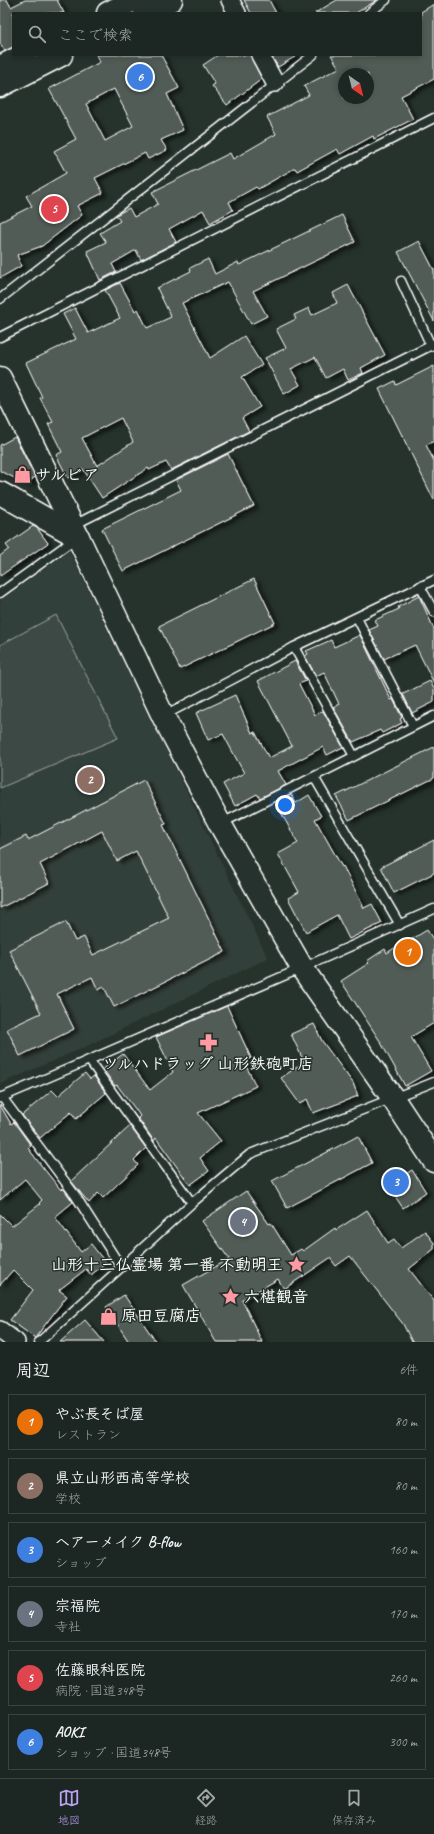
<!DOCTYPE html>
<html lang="ja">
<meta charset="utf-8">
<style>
body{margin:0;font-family:Caveat,"Klee One",sans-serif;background:#29322f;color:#f1f3f6}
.compass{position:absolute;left:338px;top:68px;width:36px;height:36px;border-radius:50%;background:#1c2622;box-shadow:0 2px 6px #0003;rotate:145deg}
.you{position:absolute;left:285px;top:805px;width:14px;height:14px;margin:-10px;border:3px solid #fff;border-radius:50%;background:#1a73e8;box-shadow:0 0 0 6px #1a73e833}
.badge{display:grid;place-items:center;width:26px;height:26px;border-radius:50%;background:#bca0f2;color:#fff;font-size:13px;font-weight:700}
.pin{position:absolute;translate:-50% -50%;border:2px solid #fff;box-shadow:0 1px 4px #0006}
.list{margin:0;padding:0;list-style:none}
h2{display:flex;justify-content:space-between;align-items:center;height:52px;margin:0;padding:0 16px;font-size:17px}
h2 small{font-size:13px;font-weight:400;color:#a0a5a5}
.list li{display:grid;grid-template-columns:26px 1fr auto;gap:12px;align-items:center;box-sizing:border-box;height:56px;margin:0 8px 8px;padding:0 8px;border:1px solid #3a4340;border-radius:0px}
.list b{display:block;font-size:15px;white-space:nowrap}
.list p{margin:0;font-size:13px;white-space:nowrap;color:#a0a5a5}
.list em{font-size:13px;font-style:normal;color:#a0a5a5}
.icon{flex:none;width:22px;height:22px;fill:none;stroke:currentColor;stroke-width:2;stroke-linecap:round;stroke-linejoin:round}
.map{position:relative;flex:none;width:434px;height:1342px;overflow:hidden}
.search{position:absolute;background:#1c2622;box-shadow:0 2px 6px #0003;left:12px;right:12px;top:12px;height:44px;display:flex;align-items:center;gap:10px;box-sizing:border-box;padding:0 14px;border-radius:0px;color:#a0a5a5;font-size:15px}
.sheet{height:436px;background:#1c2622}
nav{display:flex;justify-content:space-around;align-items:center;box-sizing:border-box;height:56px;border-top:1px solid #3a4340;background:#1c2622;font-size:11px;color:#a0a5a5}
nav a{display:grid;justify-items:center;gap:2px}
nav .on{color:#bca0f2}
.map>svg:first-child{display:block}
.built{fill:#333f3a}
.green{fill:#3e4944;stroke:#9ea4a2}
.building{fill:#515c57;stroke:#fff;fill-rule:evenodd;filter:url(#shadow)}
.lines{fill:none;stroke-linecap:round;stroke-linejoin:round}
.lane-casing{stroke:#fff;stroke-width:11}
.street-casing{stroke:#fff;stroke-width:20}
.secondary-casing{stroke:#fff;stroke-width:25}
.highway-casing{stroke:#fff;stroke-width:25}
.lane{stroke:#26332d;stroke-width:8}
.street{stroke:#26332d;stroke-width:17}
.secondary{stroke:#26332d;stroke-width:22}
.highway{stroke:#26332d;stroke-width:22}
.labels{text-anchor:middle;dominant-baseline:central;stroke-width:3;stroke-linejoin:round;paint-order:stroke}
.poi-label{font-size:16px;font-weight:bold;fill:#fff;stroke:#26332d;text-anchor:start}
</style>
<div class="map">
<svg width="434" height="1342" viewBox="0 0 434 1342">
<defs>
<filter id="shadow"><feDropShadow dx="4.5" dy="2.5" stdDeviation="2" flood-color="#0009"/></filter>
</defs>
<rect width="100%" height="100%" fill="#26332d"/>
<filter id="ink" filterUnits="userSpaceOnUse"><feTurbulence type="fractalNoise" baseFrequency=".025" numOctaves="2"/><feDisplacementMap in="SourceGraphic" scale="8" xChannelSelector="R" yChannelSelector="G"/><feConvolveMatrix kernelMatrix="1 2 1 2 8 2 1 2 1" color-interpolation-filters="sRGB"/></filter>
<g filter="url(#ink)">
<polygon class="built" points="69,551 268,958 85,1047 0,1084 0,601"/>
<polygon class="green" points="56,615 118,738 0,788 0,645"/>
<g class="building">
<polygon points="0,0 7,0 11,7 25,0 57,0 64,13 13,13 13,47 5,51 0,43"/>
<polygon points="244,0 269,0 276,13 251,13"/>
<polygon points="337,0 377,0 356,13 315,13"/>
<path d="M434,4V79L401,96L413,119L374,139L373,136L340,154L337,149L297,171L295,168L258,189L256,187L229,202L233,210L210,223L203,210L169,229L176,242L141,260L136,250L112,264L116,272L100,280L87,251L106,242L100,233L120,221L116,215L129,208L134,217L158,204L152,192L230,153L233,159L276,134L267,117L309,95L304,86L339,68L331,55H421V12ZM344,74H368V98H344Z"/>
<path d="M96,55H161L179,88L167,94L183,130L161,140L167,150L148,159L145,153L95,178L103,193L77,206L82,215L42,246L17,255L21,266L0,278V222L32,206L26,196L66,173L54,151L76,139L49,89L100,62ZM114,89L133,126L105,141L86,104Z"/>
<polygon points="218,55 250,55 262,79 227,105 212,86 215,84 203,65"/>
<polygon points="271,55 298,55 278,67"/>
<path d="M342,215L355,242L253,291L267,316L251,324L228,282L182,303L210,358L244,336L262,365L242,377L260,407L242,418L249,431L171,470L166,462L149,470L148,468L102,498L83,469L68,478L56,455L62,452L48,424L53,422L40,398L42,397L26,363L76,339L63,314L75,308L88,333L120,318L105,290L120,283L135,311L138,309L147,328L171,317L157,288L191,271L190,268L208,259L215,274L238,262L239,265ZM121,418L133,442L97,466L82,438Z"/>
<polygon points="419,241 434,270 434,321 398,252"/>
<polygon points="348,285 385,355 361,368 363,373 348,380 343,369 326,378 315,357 291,369 300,385 284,394 265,358 286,348 276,329 296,319 294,315 309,308 312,315 337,303 333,293"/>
<polygon points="434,366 434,441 426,445 434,461 434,500 379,389 395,381 396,385"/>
<polygon points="15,437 35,477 27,484 0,471 0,445"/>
<polygon points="228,454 254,506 123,571 102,529 181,490 176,480"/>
<polygon points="33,526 37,528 48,543 0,576 0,556 9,549 6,545"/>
<polygon points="254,579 275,623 180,669 159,626"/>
<polygon points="419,596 434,629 434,683 415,645 384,659 369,630 378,626 375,620 399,609 398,607"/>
<polygon points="360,635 391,700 393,699 402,718 400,719 402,723 382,733 380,730 353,742 333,707 339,704 324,672 316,676 305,656 308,654 306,651 331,640 334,647"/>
<polygon points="295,661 306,681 299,684 315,715 323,711 343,747 327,755 323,747 278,771 286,785 260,798 257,794 235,806 223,784 244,773 223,734 208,740 196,713 235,695 252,733 255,732 269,758 292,746 258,681"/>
<polygon points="430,681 434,689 434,702 412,713 403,694"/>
<polygon points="434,747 434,778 349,820 336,796"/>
<polygon points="144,780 166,824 163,825 225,952 114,1007 104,987 98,990 92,977 57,994 74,1029 20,1056 7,1029 41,1013 9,950 66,922 75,941 84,937 93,955 169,918 136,851 117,861 102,831 40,864 49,883 0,908 0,849 26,836 28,840"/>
<polygon points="291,794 296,803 309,795 321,816 315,819 342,867 343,866 364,908 372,904 382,923 349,939 337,915 306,932 288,898 299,892 278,854 298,843 275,802"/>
<polygon points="434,840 434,873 394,893 381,867"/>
<polygon points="427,930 434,941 434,1023 411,1037 431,1071 405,1086 380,1041 341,981 369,963 367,961 385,949 387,953 408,939 409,941"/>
<polygon points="227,1006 251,1058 244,1062 256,1086 198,1113 221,1141 200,1158 209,1171 190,1185 156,1138 154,1141 138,1118 140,1116 136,1110 117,1085 115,1086 103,1069 123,1054 150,1090 173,1072 156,1037"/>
<polygon points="314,1024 322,1041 353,1083 358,1096 313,1113 307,1099 300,1104 281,1078 304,1062 291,1034"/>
<polygon points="85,1073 90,1079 94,1076 106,1093 76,1119 71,1112 40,1138 22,1115 52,1090 58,1096"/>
<polygon points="0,1105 11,1124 14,1122 31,1146 28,1148 44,1169 61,1190 63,1188 73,1202 55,1217 81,1252 91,1244 106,1263 91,1275 86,1269 59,1290 67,1296 35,1338 10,1320 33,1290 13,1270 0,1285 0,1214 12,1226 40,1204 39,1203 42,1200 25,1179 0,1200"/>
<polygon points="130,1126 146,1148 134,1160 138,1165 103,1198 98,1193 89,1203 71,1181"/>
<polygon points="358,1136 372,1163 287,1208 272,1181"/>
<polygon points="412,1170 426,1192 403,1208 388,1186"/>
<polygon points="246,1191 269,1224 271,1223 291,1255 301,1249 303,1251 335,1228 336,1230 367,1210 388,1243 394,1239 401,1248 425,1231 434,1243 434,1249 409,1269 434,1301 434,1342 412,1342 403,1324 350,1256 336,1266 330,1258 284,1289 278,1279 242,1300 262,1342 216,1342 183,1285 229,1259 202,1221"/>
<polygon points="124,1295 156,1342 129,1342 106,1307"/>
<polygon points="85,1320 104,1342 60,1342"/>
</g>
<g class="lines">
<defs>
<g id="lane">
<polyline points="369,13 386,0"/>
<polyline points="401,281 431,346"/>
<polyline points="0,299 313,55"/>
<polyline points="0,337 434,118"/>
<polyline points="74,525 434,344"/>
<polyline points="420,586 434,612"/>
<polyline points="0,593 76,538"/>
<polyline points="357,618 413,726"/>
<polyline points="294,647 354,756"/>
<polyline points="163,716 294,647 434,580"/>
<polyline points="314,777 400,925"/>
<polyline points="220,824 434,716"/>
<polyline points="89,1060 302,968 434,909"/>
<polyline points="2,1097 75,1195 121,1267"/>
<polyline points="0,1098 89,1060 192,1203"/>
<polyline points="39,1342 192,1203 250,1154 434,1082"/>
</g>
<g id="street">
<polyline points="230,0 237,13"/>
<polyline points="260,55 275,83"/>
<polyline points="0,1330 16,1342"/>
</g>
<g id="secondary">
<polyline points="0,378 78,537"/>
<polyline points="0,493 78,537 163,716 220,824 302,968 392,1097 434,1161"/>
</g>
<g id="highway">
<polyline points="108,13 134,0"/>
<polyline points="145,13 171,0"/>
<polyline points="0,67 24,55"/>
<polyline points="0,86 61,55"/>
</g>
</defs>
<use href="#lane" class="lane-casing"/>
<use href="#street" class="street-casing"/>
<use href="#secondary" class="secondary-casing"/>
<use href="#highway" class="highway-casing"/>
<use href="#lane" class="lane"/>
<use href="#street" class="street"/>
<use href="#secondary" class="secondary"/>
<use href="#highway" class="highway"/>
</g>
</g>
<defs>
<symbol id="shop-bare" viewBox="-9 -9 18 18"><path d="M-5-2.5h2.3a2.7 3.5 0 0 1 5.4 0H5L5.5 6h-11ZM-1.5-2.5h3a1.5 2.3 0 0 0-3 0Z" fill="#ff9aa2" stroke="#26332d" stroke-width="2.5" paint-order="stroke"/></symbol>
<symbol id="pharmacy-bare" viewBox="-9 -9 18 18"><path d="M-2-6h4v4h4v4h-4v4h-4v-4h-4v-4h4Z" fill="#ff9aa2" stroke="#26332d" stroke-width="2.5" paint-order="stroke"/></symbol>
<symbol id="sight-bare" viewBox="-9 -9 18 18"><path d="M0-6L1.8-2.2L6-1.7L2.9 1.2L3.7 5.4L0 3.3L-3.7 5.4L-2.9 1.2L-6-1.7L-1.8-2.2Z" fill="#ff9aa2" stroke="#26332d" stroke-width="2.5" paint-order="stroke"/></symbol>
</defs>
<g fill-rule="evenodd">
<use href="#shop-bare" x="10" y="462" width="25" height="25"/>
<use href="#pharmacy-bare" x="196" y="1030" width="25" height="25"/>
<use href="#sight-bare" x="284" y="1252" width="25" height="25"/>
<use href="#sight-bare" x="218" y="1284" width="25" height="25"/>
<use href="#shop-bare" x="96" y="1304" width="25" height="25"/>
</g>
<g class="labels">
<g class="poi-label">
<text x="35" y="475">サルビア</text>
<text x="208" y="1064" text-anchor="middle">ツルハドラッグ 山形鉄砲町店</text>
<text x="283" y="1265" text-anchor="end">山形十三仏霊場 第一番 不動明王</text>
<text x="244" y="1297">六椹観音</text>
<text x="121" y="1316">原田豆腐店</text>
</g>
</g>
</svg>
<svg class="compass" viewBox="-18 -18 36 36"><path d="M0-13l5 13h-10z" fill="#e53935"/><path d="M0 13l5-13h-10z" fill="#a0a5a5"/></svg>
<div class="you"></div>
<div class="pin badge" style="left:408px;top:952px;background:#e8710a">1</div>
<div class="pin badge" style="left:90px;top:780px;background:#8d6e63">2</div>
<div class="pin badge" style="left:396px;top:1182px;background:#3f7fe0">3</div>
<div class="pin badge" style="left:243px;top:1222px;background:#6b7280">4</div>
<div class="pin badge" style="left:54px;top:209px;background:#e0444e">5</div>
<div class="pin badge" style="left:140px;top:77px;background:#3f7fe0">6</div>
<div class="search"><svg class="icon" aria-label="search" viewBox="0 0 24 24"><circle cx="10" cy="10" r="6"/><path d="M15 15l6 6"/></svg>ここで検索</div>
</div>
<section class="sheet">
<h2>周辺<small>6件</small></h2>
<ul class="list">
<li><span class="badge" style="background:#e8710a">1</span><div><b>やぶ長そば屋</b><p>レストラン</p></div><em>80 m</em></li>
<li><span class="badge" style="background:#8d6e63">2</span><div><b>県立山形西高等学校</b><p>学校</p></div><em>80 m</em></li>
<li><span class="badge" style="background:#3f7fe0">3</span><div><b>ヘアーメイク B-flow</b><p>ショップ</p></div><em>160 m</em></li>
<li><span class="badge" style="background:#6b7280">4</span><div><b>宗福院</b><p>寺社</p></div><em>170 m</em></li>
<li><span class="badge" style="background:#e0444e">5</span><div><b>佐藤眼科医院</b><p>病院 · 国道348号</p></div><em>260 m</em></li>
<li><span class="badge" style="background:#3f7fe0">6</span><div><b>AOKI</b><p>ショップ · 国道348号</p></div><em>300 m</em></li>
</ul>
</section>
<nav>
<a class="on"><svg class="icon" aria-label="map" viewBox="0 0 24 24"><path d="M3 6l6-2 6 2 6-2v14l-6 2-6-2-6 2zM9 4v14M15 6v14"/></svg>地図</a>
<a><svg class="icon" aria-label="directions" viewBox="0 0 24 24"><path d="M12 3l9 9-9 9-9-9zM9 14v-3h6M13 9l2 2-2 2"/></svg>経路</a>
<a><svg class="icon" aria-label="saved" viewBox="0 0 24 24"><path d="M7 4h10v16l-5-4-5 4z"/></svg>保存済み</a>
</nav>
